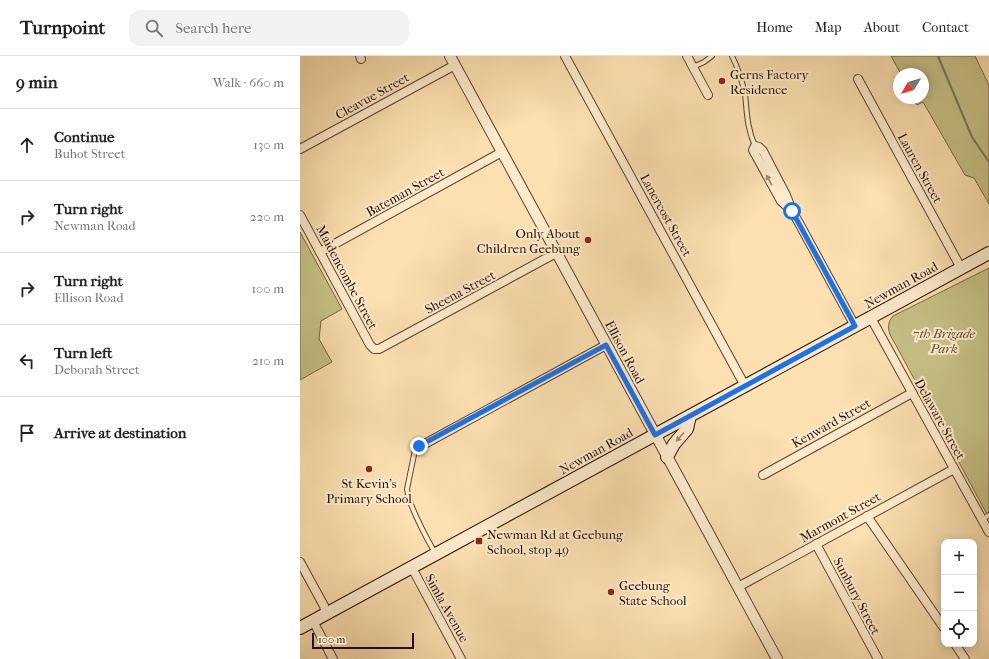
<!DOCTYPE html>
<meta charset="utf-8">
<style>
body{margin:0;font-family:"IM FELL French Canon",serif;background:#f2f2f2;color:#222}
.controls{position:absolute;right:12px;bottom:12px;display:grid;overflow:hidden;border-radius:8px;box-shadow:0 2px 10px #0003}
.controls button{width:36px;height:36px;display:grid;place-items:center;padding:0;border:0;border-bottom:1px solid #e0e0e0;background:#fff;color:#222;font:20px sans-serif}
.compass{position:absolute;left:593px;top:12px;width:36px;height:36px;border-radius:50%;background:#fff;box-shadow:0 2px 10px #0003;rotate:232deg}
.scale{position:absolute;left:12px;bottom:10px;width:102px;box-sizing:border-box;padding-left:4px;border:2px solid #2b0c02;border-top:0;font-size:11px;line-height:14px;white-space:nowrap;color:#2b0c02;-webkit-text-stroke:3px #fdebcc;paint-order:stroke}
.stop{position:absolute;width:12px;height:12px;margin:-9px;border:3px solid #1a73e8;border-radius:50%;background:#fff}
.stop.end{background:#1a73e8;border-color:#fff;box-shadow:0 1px 4px #0008}
.list{margin:0;padding:0;list-style:none}
h2{display:flex;justify-content:space-between;align-items:center;height:52px;margin:0;padding:0 16px;font-size:17px}
h2 small{font-size:13px;font-weight:400;color:#767676}
.list li{display:grid;grid-template-columns:26px 1fr auto;gap:12px;align-items:center;box-sizing:border-box;height:72px;padding:0 16px;border-top:1px solid #e0e0e0}
.list b{display:block;font-size:15px;white-space:nowrap}
.list p{margin:0;font-size:13px;white-space:nowrap;color:#767676}
.list em{font-size:13px;font-style:normal;color:#767676}
.icon{flex:none;width:22px;height:22px;fill:none;stroke:currentColor;stroke-width:2;stroke-linecap:round;stroke-linejoin:round}
.map{position:relative;flex:none;width:689px;height:603px;overflow:hidden}
header{display:flex;align-items:center;gap:24px;box-sizing:border-box;height:56px;padding:0 20px;background:#fff;border-bottom:1px solid #e0e0e0}
header strong{font-size:19px}
nav{display:flex;gap:22px;margin-inline-start:auto;font-size:14px}
.search{width:280px;height:36px;background:#f2f2f2;display:flex;align-items:center;gap:10px;box-sizing:border-box;padding:0 14px;border-radius:12px;color:#767676;font-size:15px}
main{display:flex}
aside{flex:1;background:#fff}
.map>svg:first-child{display:block}
.green{fill:#c6c087;stroke:#786644}
.lines{fill:none;stroke-linecap:round;stroke-linejoin:round}
.stream{stroke:#717764;stroke-width:2}
.service-casing{stroke:#5f412e;stroke-width:6}
.minor-casing{stroke:#5f412e;stroke-width:10}
.tertiary-casing{stroke:#5f412e;stroke-width:12}
.secondary-casing{stroke:#2b0c02;stroke-width:14}
.service{stroke:#fdebcc;stroke-width:4}
.minor{stroke:#fdebcc;stroke-width:8}
.tertiary{stroke:#fdebcc;stroke-width:10}
.secondary{stroke:#fdebcc;stroke-width:12}
.oneway{fill:#9e8771}
.route{stroke:#1a73e8;stroke-width:5}
.poi-dot{fill:#8f2418;stroke:#fdebcc;stroke-width:1.5}
.labels{text-anchor:middle;dominant-baseline:central;stroke-width:4;stroke-linejoin:round;paint-order:stroke}
.poi-label{font-size:13px;fill:#2b0c02;stroke:#fdebcc;text-anchor:start}
.street-label{font-size:13px;fill:#2b0c02;stroke:#fdebcc}
.park-label{font-size:13px;font-style:italic;fill:#614b31;stroke:#fdebcc}
</style>
<header>
<strong>Turnpoint</strong>
<div class="search"><svg class="icon" aria-label="search" viewBox="0 0 24 24"><circle cx="10" cy="10" r="6"/><path d="M15 15l6 6"/></svg>Search here</div>
<nav><a>Home</a><a>Map</a><a>About</a><a>Contact</a></nav>
</header>
<main>
<aside>
<h2>9 min<small>Walk · 660 m</small></h2>
<ul class="list">
<li><svg class="icon" aria-label="ahead" viewBox="0 0 24 24"><path d="M12 20V5M6 11l6-6 6 6"/></svg><div><b>Continue</b><p>Buhot Street</p></div><em>130 m</em></li>
<li><svg class="icon" aria-label="right" viewBox="0 0 24 24"><path d="M7 20v-9h11M14 6l5 5-5 5"/></svg><div><b>Turn right</b><p>Newman Road</p></div><em>220 m</em></li>
<li><svg class="icon" aria-label="right" viewBox="0 0 24 24"><path d="M7 20v-9h11M14 6l5 5-5 5"/></svg><div><b>Turn right</b><p>Ellison Road</p></div><em>100 m</em></li>
<li><svg class="icon" aria-label="left" viewBox="0 0 24 24"><path d="M17 20v-9H6M10 6l-5 5 5 5"/></svg><div><b>Turn left</b><p>Deborah Street</p></div><em>210 m</em></li>
<li><svg class="icon" aria-label="arrive" viewBox="0 0 24 24"><path d="M6 21V4h12l-3 4 3 4H6"/></svg><div><b>Arrive at destination</b></div></li>
</ul>
</aside>
<div class="map">
<svg width="689" height="603" viewBox="0 0 689 603">
<rect width="100%" height="100%" fill="#fce0b1"/>
<filter id="stains"><feTurbulence type="fractalNoise" baseFrequency=".005" numOctaves="4"/><feColorMatrix values="0 0 0 0 .2 0 0 0 0 .09 0 0 0 0 .02 0 0 0 .5 -.17"/></filter>
<radialGradient id="worn" r=".72"><stop offset=".6" stop-color="#630" stop-opacity="0"/><stop offset="1" stop-color="#630" stop-opacity=".3"/></radialGradient>
<g class="green">
<polygon points="591,0 675,0 689,29 689,148 674,122 665,119 623,46 617,49 613,42 623,42 623,18 601,18"/>
<polygon points="0,176 42,253 21,265 19,283 32,306 0,324"/>
<path d="M689,212V462L598,293C592,282 583,272 593,260Z"/>
</g>
<g class="lines">
<polyline class="stream" points="638,0 672,81 689,106"/>
<defs>
<g id="service">
<path d="M432,0C438,12 442,25 445,38C447,57 447,72 455,90"/>
<polyline points="393,11 404,6 412,0"/>
<path d="M119,391L115,394L107,433C109,451 126,481 135,497"/>
<polyline points="682,464 689,459"/>
</g>
<g id="minor">
<polyline points="60,0 61,3"/>
<polyline points="265,0 445,330"/>
<polyline points="387,0 408,39"/>
<polyline points="558,23 661,212"/>
<polyline points="0,93 155,9"/>
<polyline points="492,155 486,139 463,95 459,91 455,90 453,94 481,145 492,155 499,167 555,270"/>
<polyline points="0,159 70,289 74,293 79,293 256,197"/>
<polyline points="20,196 202,96"/>
<polyline points="571,262 689,476"/>
<polyline points="119,391 306,289"/>
<polyline points="463,419 612,337"/>
<polyline points="567,460 644,572"/>
<polyline points="516,488 578,603"/>
<polyline points="0,506 24,550 26,559"/>
<polyline points="112,512 161,603"/>
<polyline points="438,531 654,413"/>
<polyline points="13,565 33,603"/>
<polyline points="655,588 665,603"/>
</g>
<polyline id="tertiary" points="150,0 477,603"/>
<g id="secondary">
<polyline points="367,401 374,388 387,373 390,360"/>
<polyline points="0,572 689,197"/>
</g>
</defs>
<use href="#service" class="service-casing"/>
<use href="#minor" class="minor-casing"/>
<use href="#tertiary" class="tertiary-casing"/>
<use href="#secondary" class="secondary-casing"/>
<use href="#service" class="service"/>
<use href="#minor" class="minor"/>
<use href="#tertiary" class="tertiary"/>
<use href="#secondary" class="secondary"/>
</g>
<defs><path id="oneway-solid" d="M-6-.8H1V-3.2L6.5 0L1 3.2V.8H-6Z"/></defs>
<g class="oneway">
<use href="#oneway-solid" transform="translate(469 124) rotate(-119)"/>
<use href="#oneway-solid" transform="translate(380 381) rotate(131)"/>
</g>
<g class="lines">
<polyline class="route" points="119,390 306,289 355,379 555,270 492,155"/>
</g>
<g class="poi-dot">
<circle cx="422" cy="25" r="4"/>
<circle cx="288" cy="184" r="4"/>
<circle cx="69" cy="413" r="4"/>
<rect x="175" y="481" width="8" height="8" rx="2"/>
<circle cx="311" cy="536" r="4"/>
</g>
<g class="labels">
<g class="poi-label">
<text x="430" y="18">Gerns Factory<tspan x="430" dy="15">Residence</tspan></text>
<text x="280" y="177" text-anchor="end">Only About<tspan x="280" dy="15">Children Geebung</tspan></text>
<text x="69" y="427" text-anchor="middle">St Kevin's<tspan x="69" dy="15">Primary School</tspan></text>
<text x="187" y="478">Newman Rd at Geebung<tspan x="187" dy="15">School, stop 49</tspan></text>
<text x="319" y="529">Geebung<tspan x="319" dy="15">State School</tspan></text>
</g>
<g class="street-label">
<text transform="translate(72 40) rotate(-29)">Cleavue Street</text>
<text transform="translate(620 112) rotate(61)">Lauren Street</text>
<text transform="translate(105 136) rotate(-29)">Bateman Street</text>
<text transform="translate(366 159) rotate(61)">Lanercost Street</text>
<text transform="translate(47 221) rotate(62)">Maidencombe Street</text>
<text transform="translate(601 229) rotate(-29)">Newman Road</text>
<text transform="translate(160 236) rotate(-28)">Sheena Street</text>
<text transform="translate(325 296) rotate(62)">Ellison Road</text>
<text transform="translate(640 363) rotate(61)">Delaware Street</text>
<text transform="translate(531 367) rotate(-29)">Kenward Street</text>
<text transform="translate(296 395) rotate(-29)">Newman Road</text>
<text transform="translate(540 461) rotate(-29)">Marmont Street</text>
<text transform="translate(557 540) rotate(62)">Sunbury Street</text>
<text transform="translate(147 552) rotate(61)">Simla Avenue</text>
</g>
<g class="park-label">
<text x="644" y="277">7th Brigade<tspan x="644" dy="15">Park</tspan></text>
</g>
</g>
<rect width="100%" height="100%" filter="url(#stains)"/>
<rect width="100%" height="100%" fill="url(#worn)"/>
</svg>
<div class="controls">
<button>+</button>
<button>−</button>
<button><svg class="icon" aria-label="locate" viewBox="0 0 24 24"><circle cx="12" cy="12" r="6"/><path d="M12 2v4M12 18v4M2 12h4M18 12h4"/></svg></button>
</div>
<svg class="compass" viewBox="-18 -18 36 36"><path d="M0-13l5 13h-10z" fill="#e53935"/><path d="M0 13l5-13h-10z" fill="#767676"/></svg>
<div class="scale">100 m</div>
<div class="stop" style="left:492px;top:155px"></div>
<div class="stop end" style="left:119px;top:390px"></div>
</div>
</main>
